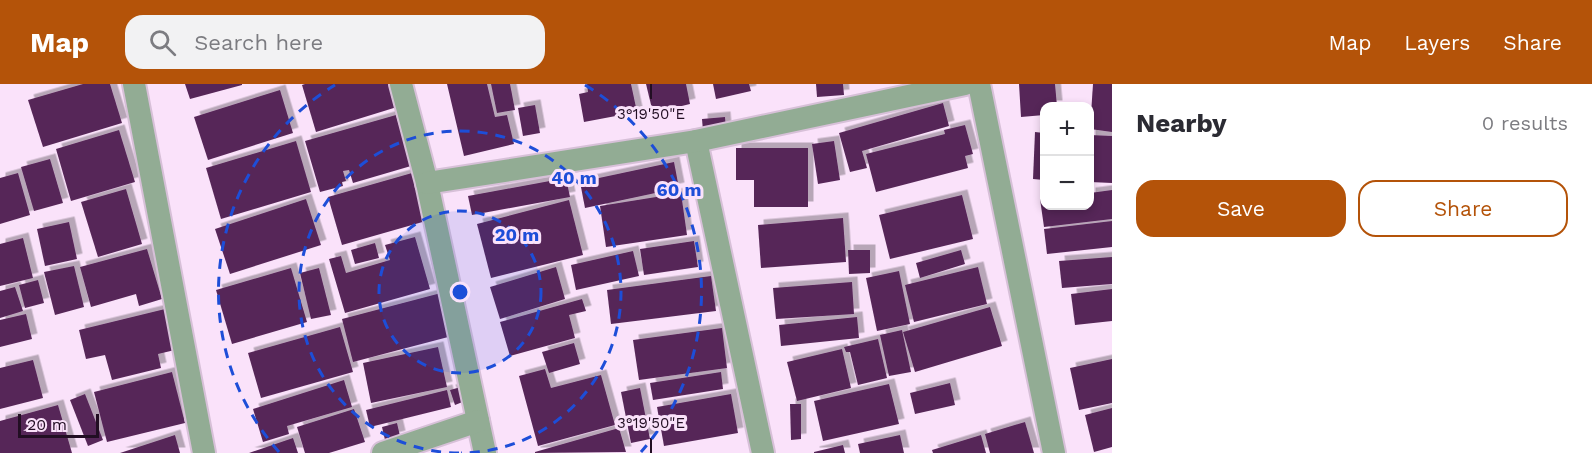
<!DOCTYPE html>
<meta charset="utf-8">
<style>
body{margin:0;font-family:"Work Sans",sans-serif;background:#f2f2f3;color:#2b2b33}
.controls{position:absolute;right:18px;top:18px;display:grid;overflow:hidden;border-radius:12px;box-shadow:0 3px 9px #0003}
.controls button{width:54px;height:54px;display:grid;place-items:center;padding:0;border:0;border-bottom:2px solid #e1e1e2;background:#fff;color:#2b2b33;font:30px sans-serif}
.scale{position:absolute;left:18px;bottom:15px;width:81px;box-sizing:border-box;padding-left:6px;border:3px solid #220e23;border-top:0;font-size:16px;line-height:21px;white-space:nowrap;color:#220e23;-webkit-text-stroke:4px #fae2fa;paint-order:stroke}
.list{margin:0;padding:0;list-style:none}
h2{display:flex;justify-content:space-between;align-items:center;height:78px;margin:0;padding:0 24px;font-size:26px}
h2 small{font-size:20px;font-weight:400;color:#7c7c81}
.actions{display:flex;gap:12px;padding:18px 24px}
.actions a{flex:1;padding:14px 0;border:2px solid #b45309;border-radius:18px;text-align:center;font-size:21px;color:#b45309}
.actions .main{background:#b45309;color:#fff}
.icon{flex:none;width:33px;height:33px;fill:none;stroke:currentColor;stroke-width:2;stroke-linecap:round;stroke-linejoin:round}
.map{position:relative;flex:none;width:1112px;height:369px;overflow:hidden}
header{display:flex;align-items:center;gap:36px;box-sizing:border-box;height:84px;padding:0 30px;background:#b45309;color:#fff}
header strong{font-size:28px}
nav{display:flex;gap:33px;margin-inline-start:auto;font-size:21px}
.search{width:420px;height:54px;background:#f2f2f3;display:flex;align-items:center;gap:15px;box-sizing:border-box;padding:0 21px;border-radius:18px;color:#7c7c81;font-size:22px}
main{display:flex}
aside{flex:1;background:#fff}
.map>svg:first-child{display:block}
.building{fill:#572758;filter:url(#shadow)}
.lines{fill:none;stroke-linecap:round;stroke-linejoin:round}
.street-casing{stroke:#d7c0d8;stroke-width:26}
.street{stroke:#92ac94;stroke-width:22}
.ticks{fill:none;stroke:#220e23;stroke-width:2}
.ring{fill:none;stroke:#1d4ed8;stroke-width:3;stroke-dasharray:10 8}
.ticks-label{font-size:15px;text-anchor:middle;fill:#220e23;stroke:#fae2fa;stroke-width:6;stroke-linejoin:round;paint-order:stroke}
.centre{fill:#1d4ed8;stroke:#fae2fa;stroke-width:3}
.ring-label{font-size:18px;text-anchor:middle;font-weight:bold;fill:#1d4ed8;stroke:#fae2fa;stroke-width:6;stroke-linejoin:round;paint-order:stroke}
</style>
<header>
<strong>Map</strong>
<div class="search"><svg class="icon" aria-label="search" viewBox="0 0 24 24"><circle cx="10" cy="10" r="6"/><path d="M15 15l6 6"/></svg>Search here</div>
<nav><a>Map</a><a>Layers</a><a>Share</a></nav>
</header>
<main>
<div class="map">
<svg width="1112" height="369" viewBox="0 0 1112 369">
<defs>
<filter id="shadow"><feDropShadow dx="5.5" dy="-5.5" stdDeviation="0" flood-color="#0004"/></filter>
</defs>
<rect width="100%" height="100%" fill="#fae2fa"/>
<g class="building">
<polygon points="83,0 110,0 122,39 43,63 28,16"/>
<polygon points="185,0 242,0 242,1 190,15"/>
<polygon points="305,0 390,0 397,23 316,48 302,1"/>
<polygon points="447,0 487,0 495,33 507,31 514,60 464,72"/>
<polygon points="491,0 510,0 515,26 497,29"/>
<polygon points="587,0 631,0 637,28 584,38 579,10 588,8"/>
<polygon points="646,0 686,0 690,20 653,29"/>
<polygon points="713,0 749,0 751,7 716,15"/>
<polygon points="816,0 843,0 844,11 817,13"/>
<polygon points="1019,0 1055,0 1057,22 1044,22 1044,31 1021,33"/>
<polygon points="1093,0 1112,0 1112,48 1090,45"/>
<polygon points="280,6 293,49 208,76 194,33"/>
<polygon points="943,19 949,42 862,67 867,84 850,88 839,49"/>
<polygon points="535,21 540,49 523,52 518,24"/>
<polygon points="396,31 411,82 353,99 349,86 343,87 346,97 342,98 343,102 320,108 305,57"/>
<polygon points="725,33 726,45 703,47 702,35"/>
<polygon points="965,41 973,70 965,72 968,84 876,108 866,70 945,50 944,46"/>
<polygon points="119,46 135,98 71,117 56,65"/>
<polygon points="1035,48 1044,49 1044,96 1033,95"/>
<polygon points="1090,51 1112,52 1112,99 1090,98"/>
<polygon points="296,57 311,108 221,135 206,84"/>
<polygon points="834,57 840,96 818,100 812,60"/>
<polygon points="736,64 808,64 808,123 754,123 754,96 736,96"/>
<polygon points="50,75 63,119 34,127 21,83"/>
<polygon points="674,78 679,104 585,124 580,98"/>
<polygon points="18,89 30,131 0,140 0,94"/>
<polygon points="412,89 426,137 342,161 328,113"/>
<polygon points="566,94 570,113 472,131 468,112"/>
<polygon points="126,105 142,160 98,173 81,118"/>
<polygon points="1112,106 1112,135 1044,143 1040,115 1044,114 1044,122 1090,122 1090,109"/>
<polygon points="681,109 687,151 606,163 600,122"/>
<polygon points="962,111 973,155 890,175 879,131"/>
<polygon points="306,115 321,161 230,190 215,145"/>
<polygon points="569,116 583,171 491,194 477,140"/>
<polygon points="843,134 846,178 761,184 758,141"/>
<polygon points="1112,137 1112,163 1047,170 1044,145"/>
<polygon points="69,138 77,175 45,182 37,145"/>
<polygon points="415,153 430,205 345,229 329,175 341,172 346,189 390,176 385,161"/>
<polygon points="23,154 33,194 0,202 0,160"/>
<polygon points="694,157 698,183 644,191 640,165"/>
<polygon points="375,159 379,174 355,180 351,166"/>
<polygon points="147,165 162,215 139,222 136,210 91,223 80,183"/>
<polygon points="848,166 870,166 870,189 849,190"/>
<polygon points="961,166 965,180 920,194 916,179"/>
<polygon points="633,167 639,192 576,206 571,181"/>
<polygon points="1112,173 1112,200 1062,204 1059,177"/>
<polygon points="74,182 84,223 55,231 44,188"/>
<polygon points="556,183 565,215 500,235 490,203"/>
<polygon points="978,183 987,220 914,238 905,201"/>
<polygon points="291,184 307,238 232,260 216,206"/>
<polygon points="319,184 331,231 311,235 300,189"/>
<polygon points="899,187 910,240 877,247 866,194"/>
<polygon points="711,192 716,227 611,240 607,206"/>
<polygon points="38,196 44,219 25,224 19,201"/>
<polygon points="852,198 854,230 776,235 773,204"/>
<polygon points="15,203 23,227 0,234 0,207"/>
<polygon points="1112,205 1112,237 1075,241 1071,210"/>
<polygon points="441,209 452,252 353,278 342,235"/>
<polygon points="582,215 586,227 569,231 575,254 510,272 500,238"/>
<polygon points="990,223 1002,262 915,288 903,248"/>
<polygon points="165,225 169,241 179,265 158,270 161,284 112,296 105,271 86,275 79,246"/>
<polygon points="26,230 32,255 0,263 0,236"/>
<polygon points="857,233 859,254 781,262 779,241"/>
<polygon points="340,243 353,288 261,314 248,269"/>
<polygon points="722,244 727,284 639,296 633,256"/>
<polygon points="902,246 911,288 889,292 880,251"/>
<polygon points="878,255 887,294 858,301 850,268 846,268 844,263"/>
<polygon points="574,259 580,280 549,289 542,268"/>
<polygon points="438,263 447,303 371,319 363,279"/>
<polygon points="842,265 851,304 797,317 787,278"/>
<polygon points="1112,275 1112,319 1079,326 1070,284"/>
<polygon points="33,276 43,314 0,325 0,284"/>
<polygon points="545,285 551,304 601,291 615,341 538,362 519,292"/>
<polygon points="172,288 185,339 107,358 94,308"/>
<polygon points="721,288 723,305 653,316 650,299"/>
<polygon points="344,296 352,323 287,342 289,350 263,358 253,325"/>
<polygon points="950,299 955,321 915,330 910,309"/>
<polygon points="889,300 899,340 823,357 814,317"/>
<polygon points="461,303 465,317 455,321 450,306"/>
<polygon points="640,304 650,355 631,359 621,308"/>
<polygon points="447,306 451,323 370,343 366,326"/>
<polygon points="85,310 103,356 88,362 70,316"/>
<polygon points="731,310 738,349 664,362 657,323"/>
<polygon points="790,320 801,320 801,355 791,356"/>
<polygon points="58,321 72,369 0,369 0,337"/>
<polygon points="1112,324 1112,363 1094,368 1085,331"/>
<polygon points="354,325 365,358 329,369 305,369 297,343"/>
<polygon points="1025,338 1034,369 990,369 985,350"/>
<polygon points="397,339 400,352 385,356 382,343"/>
<polygon points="619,344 626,368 535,369 535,368"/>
<polygon points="175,351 180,369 120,369"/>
<polygon points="900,351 904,369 860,369 858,360"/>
<polygon points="981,351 986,369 933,369 932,366"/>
<polygon points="293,354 298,369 249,369"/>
<polygon points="843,361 845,369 814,369 814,368"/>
</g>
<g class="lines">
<defs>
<g id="street">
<polyline points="134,0 204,369"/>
<polyline points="401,0 427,99 485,369"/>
<polyline points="979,0 1054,369"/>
<polyline points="696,57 763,369"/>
<polyline points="427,99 696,57 965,0"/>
<polyline points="383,369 478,337"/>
</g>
</defs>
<use href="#street" class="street-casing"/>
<use href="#street" class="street"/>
</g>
<path class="ticks" d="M651,0V15M651,354V369"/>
<circle cx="460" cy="208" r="81" fill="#1d4ed8" fill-opacity=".12"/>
<g class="ring">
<circle cx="460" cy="208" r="81"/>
<path d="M459 369A161 161 0 1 1 461 369"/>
<path d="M279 368A242 242 0 0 1 335 1M585 1A242 242 0 0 1 641 368"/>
</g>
<g class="ticks-label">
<text x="651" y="35">3°19'50"E</text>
<text x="651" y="344">3°19'50"E</text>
</g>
<circle cx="460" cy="208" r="9" class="centre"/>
<g class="ring-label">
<text x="574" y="100">40 m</text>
<text x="679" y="112">60 m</text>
<text x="517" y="157">20 m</text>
</g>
</svg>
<div class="controls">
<button>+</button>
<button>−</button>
</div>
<div class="scale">20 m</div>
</div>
<aside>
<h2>Nearby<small>0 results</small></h2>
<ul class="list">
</ul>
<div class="actions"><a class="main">Save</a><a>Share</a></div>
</aside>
</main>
